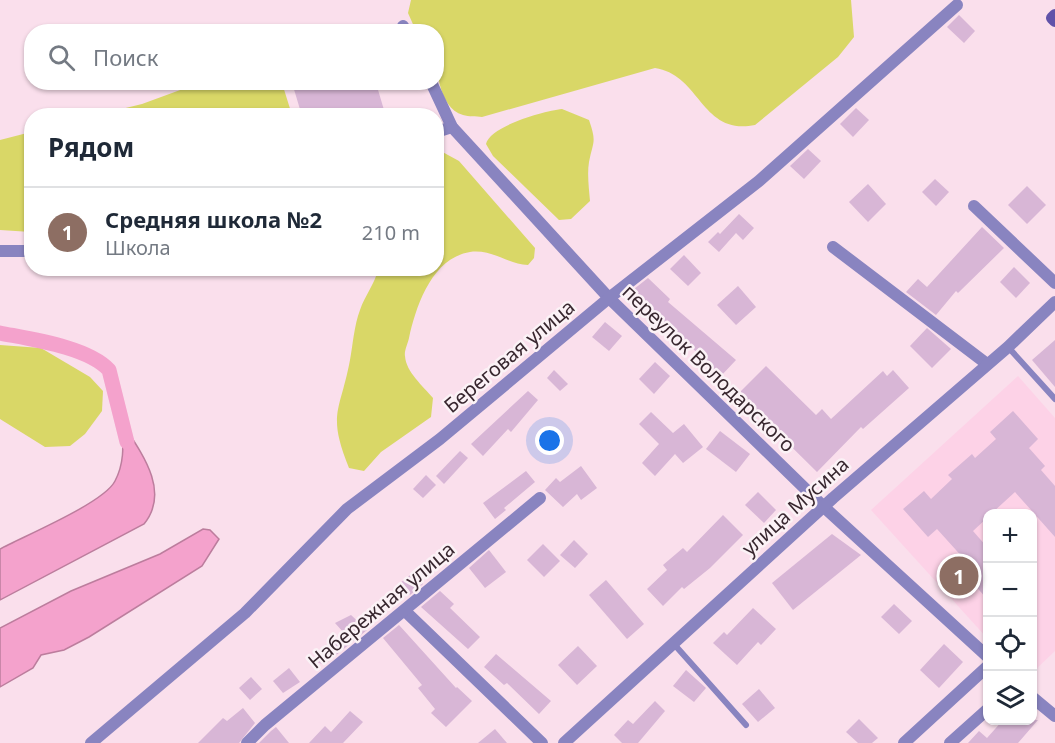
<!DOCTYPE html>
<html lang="ru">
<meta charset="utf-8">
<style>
body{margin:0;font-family:"Noto Sans",sans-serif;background:#f6f6f7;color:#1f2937}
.controls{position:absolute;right:18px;bottom:18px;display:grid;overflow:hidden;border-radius:12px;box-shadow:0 2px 4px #0004}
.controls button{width:54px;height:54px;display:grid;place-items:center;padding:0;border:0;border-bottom:2px solid #e0e1e3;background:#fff;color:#1f2937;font:30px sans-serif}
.you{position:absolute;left:550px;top:441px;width:21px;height:21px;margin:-15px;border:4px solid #fff;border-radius:50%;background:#1a73e8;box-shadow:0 0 0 9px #1a73e833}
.badge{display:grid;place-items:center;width:39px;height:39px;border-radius:50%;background:#7c3aed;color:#fff;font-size:20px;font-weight:700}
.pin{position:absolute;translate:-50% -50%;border:3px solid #fff;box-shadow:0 2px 6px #0006}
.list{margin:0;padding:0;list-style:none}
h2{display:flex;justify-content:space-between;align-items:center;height:78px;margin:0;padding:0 24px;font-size:26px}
h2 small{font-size:20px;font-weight:400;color:#747a83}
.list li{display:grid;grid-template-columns:39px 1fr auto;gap:18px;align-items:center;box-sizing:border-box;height:90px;padding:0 24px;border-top:2px solid #e0e1e3}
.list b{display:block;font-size:22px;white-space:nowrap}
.list p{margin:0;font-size:20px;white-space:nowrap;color:#747a83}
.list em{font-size:20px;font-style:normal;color:#747a83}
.icon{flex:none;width:33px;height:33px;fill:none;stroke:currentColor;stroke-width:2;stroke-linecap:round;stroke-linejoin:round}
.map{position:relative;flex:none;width:1055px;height:743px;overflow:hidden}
.search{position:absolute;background:#fff;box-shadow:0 2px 4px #0004;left:24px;top:24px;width:420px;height:66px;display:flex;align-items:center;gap:15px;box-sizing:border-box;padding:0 21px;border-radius:24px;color:#747a83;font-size:22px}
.panel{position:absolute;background:#fff;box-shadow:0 2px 4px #0004;left:24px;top:108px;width:420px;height:168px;border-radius:24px}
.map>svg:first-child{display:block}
.built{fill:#fdd2e7}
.green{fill:#d9d767}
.water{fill:#f4a2cc;stroke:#bc7d9d;stroke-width:1.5}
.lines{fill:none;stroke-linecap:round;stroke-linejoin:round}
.canal{stroke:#f4a2cc;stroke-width:15}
.building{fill:#d8b6d6}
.lane{stroke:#8984c0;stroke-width:6}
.street{stroke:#8984c0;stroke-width:12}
.secondary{stroke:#6052a9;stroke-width:12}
.labels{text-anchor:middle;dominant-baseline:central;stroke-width:5;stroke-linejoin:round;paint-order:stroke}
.street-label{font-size:20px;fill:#38272f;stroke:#fbf2f6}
</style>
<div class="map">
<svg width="1055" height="743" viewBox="0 0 1055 743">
<rect width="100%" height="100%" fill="#fadfec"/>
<polygon class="built" points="1018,376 1055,418 1055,651 1033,672 1032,514 988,514 987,638 871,510"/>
<g class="green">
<path d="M411,0H851L854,37L838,57L755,125C701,136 701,75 655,68L482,117C476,116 469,117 463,115C434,106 436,55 436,32L416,31L408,13Z"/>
<polygon points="202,82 282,83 292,115 97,115 142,104"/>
<path d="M562,109L589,120C597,143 593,141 589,162C587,174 589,189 590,201L571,219L559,220L493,156L486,144C490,126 544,111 562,109Z"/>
<polygon points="31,132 31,232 0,230 0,140"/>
<path d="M437,149L459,161L535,248L534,258L528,265C508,264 492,249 470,252C432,258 416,306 409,338C408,343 404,351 405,356C406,372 423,386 433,398L431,417L381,452L364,471L349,468C327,413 340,413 350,360C353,344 354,326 360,310C365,295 375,284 378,269L436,268Z"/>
<polygon points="0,345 41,348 90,377 103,391 102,411 85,434 70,446 45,447 0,419"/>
</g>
<g class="water">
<path d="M122,423C141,452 171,491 144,524L0,600V549C24,536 104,503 115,481C125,462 123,444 122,423Z"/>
<polygon points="203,529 210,530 219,539 202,566 89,637 64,650 41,655 33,668 0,687 0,628 71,591 160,554"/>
</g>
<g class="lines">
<path class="canal" d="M0,333C30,339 88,347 109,370L127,442"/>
</g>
<g class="building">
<polygon points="959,15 975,31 964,43 947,27"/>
<polygon points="303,82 355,82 357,89 376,83 384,110 376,113 377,116 302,116 293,86"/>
<polygon points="856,108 869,120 853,137 840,124"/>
<polygon points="808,149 821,161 804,179 790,166"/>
<polygon points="935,179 949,192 936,206 922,192"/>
<polygon points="868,184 886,204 868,222 849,202"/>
<polygon points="1027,186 1046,205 1027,224 1008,205"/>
<polygon points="739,214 754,228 743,240 736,233 719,252 708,242 718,232 720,234"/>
<polygon points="982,227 1004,248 958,293 956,291 936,315 906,292 918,279 927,287"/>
<polygon points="684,255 701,273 688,286 670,269"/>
<polygon points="1014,267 1030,283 1016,298 1000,282"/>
<polygon points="648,278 670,299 668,302 736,360 720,377 699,358 701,356 629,293"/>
<polygon points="738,286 756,307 736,325 717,305"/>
<polygon points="605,322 622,336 609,351 592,337"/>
<polygon points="927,328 951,349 932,368 910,346"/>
<polygon points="1055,340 1055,387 1032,360"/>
<polygon points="655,362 670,376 654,394 639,379"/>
<polygon points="766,366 816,415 822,409 831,419 883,371 887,376 893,370 909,388 863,429 861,427 817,472 738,394"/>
<polygon points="554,370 568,384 560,391 547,378"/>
<polygon points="528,391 538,400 511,432 508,429 483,456 471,444"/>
<polygon points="1013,411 1038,439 1029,448 1045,466 1041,470 1055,486 1055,537 1015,492 992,513 987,513 987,518 973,531 987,547 987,599 958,566 965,560 937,529 928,537 903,509 924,491 931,499 952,479 948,475 972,454 975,458 996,439 990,432"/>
<polygon points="651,412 673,433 684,424 703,447 683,463 675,454 655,476 642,463 659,444 639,424"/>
<polygon points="720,431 750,454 736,472 706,449"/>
<polygon points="460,451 468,458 444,484 436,476"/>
<polygon points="581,466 597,488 581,500 577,494 563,507 545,490 556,478 560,482"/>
<polygon points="526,471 535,482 504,508 506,510 495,519 483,503"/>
<polygon points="426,475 436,485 423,498 413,489"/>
<polygon points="758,492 776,510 764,523 745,505"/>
<polygon points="723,515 743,535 710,568 684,589 682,587 663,606 647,589 667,570 663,565 683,548 687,552"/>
<polygon points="832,534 861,555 793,610 772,583"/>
<polygon points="574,540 588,554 575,568 560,555"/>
<polygon points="543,544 560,561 544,577 527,560"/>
<polygon points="489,550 506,572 485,588 469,568"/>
<polygon points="414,572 423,584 410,595 400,583"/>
<polygon points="606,580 644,624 627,639 589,595"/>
<polygon points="440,591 454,604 450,608 480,637 468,649 421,607"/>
<polygon points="894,604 912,621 899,634 881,617"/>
<polygon points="753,608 776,629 761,645 758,642 737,665 713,643 724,632 727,635"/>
<polygon points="351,615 367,630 324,665 313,660 344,633 335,623"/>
<polygon points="399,625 456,688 457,687 472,701 446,727 431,713 435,709 418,688 422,685 383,638"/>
<polygon points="944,644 963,662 939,688 920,670"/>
<polygon points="578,646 597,666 577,685 558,665"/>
<polygon points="496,654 551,701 539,714 507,683 504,685 484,667"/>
<polygon points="289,668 300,682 283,693 273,681"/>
<polygon points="686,670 706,688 694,702 673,686"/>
<polygon points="251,677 262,689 250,700 239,688"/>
<polygon points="759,689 775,708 758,722 742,704"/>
<polygon points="655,701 665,711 638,743 622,743 614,735 628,720 633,724"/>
<polygon points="243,708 255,723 239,743 198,743 223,718 227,721"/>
<polygon points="350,711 363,722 343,743 309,743 325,726 331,732"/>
<polygon points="859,719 878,738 872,743 858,743 846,732"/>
<polygon points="1003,720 1038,720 1018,743 968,743 979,731 987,738"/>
<polygon points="276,727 289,743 259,743 271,731"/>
<polygon points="495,729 507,743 478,743"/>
</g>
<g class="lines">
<g class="lane">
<polyline points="1008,347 1055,399"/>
<polyline points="673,643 746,725"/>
</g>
<g class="street">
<polyline points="403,26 406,32"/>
<polyline points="431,82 452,127 609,298 824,507 988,657"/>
<polyline points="436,132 452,127"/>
<polyline points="974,206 1055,283"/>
<polyline points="833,247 987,364"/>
<polyline points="0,251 32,251"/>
<polyline points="405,611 542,743"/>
<polyline points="1032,697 1055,716"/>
<polyline points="91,743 245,613 347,509 440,439 609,298 759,181 957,5"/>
<polyline points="247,743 265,725 540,498"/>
<polyline points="564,743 833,498 1008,347 1055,302"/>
<polyline points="904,743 988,666"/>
<polyline points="950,743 988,709"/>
</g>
<polyline class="secondary" points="1055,15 1052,18 1055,21"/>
</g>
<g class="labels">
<g class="street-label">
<text transform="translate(509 356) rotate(-40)">Береговая улица</text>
<text transform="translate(709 368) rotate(44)">переулок Володарского</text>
<text transform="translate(795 506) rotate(-42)">улица Мусина</text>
<text transform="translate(381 605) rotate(-40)">Набережная улица</text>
</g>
</g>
</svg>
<div class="controls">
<button>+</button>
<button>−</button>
<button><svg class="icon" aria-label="locate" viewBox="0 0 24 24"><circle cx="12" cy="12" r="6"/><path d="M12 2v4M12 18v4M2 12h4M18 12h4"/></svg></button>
<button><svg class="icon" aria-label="layers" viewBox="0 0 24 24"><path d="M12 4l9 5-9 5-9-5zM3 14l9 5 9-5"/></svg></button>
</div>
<div class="you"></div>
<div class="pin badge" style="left:959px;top:576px;background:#8d6e63">1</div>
<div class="search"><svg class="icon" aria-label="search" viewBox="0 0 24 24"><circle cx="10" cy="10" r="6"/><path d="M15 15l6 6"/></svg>Поиск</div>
<section class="panel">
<h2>Рядом<small></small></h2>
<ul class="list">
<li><span class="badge" style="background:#8d6e63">1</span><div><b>Средняя школа №2</b><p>Школа</p></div><em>210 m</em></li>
</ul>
</section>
</div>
